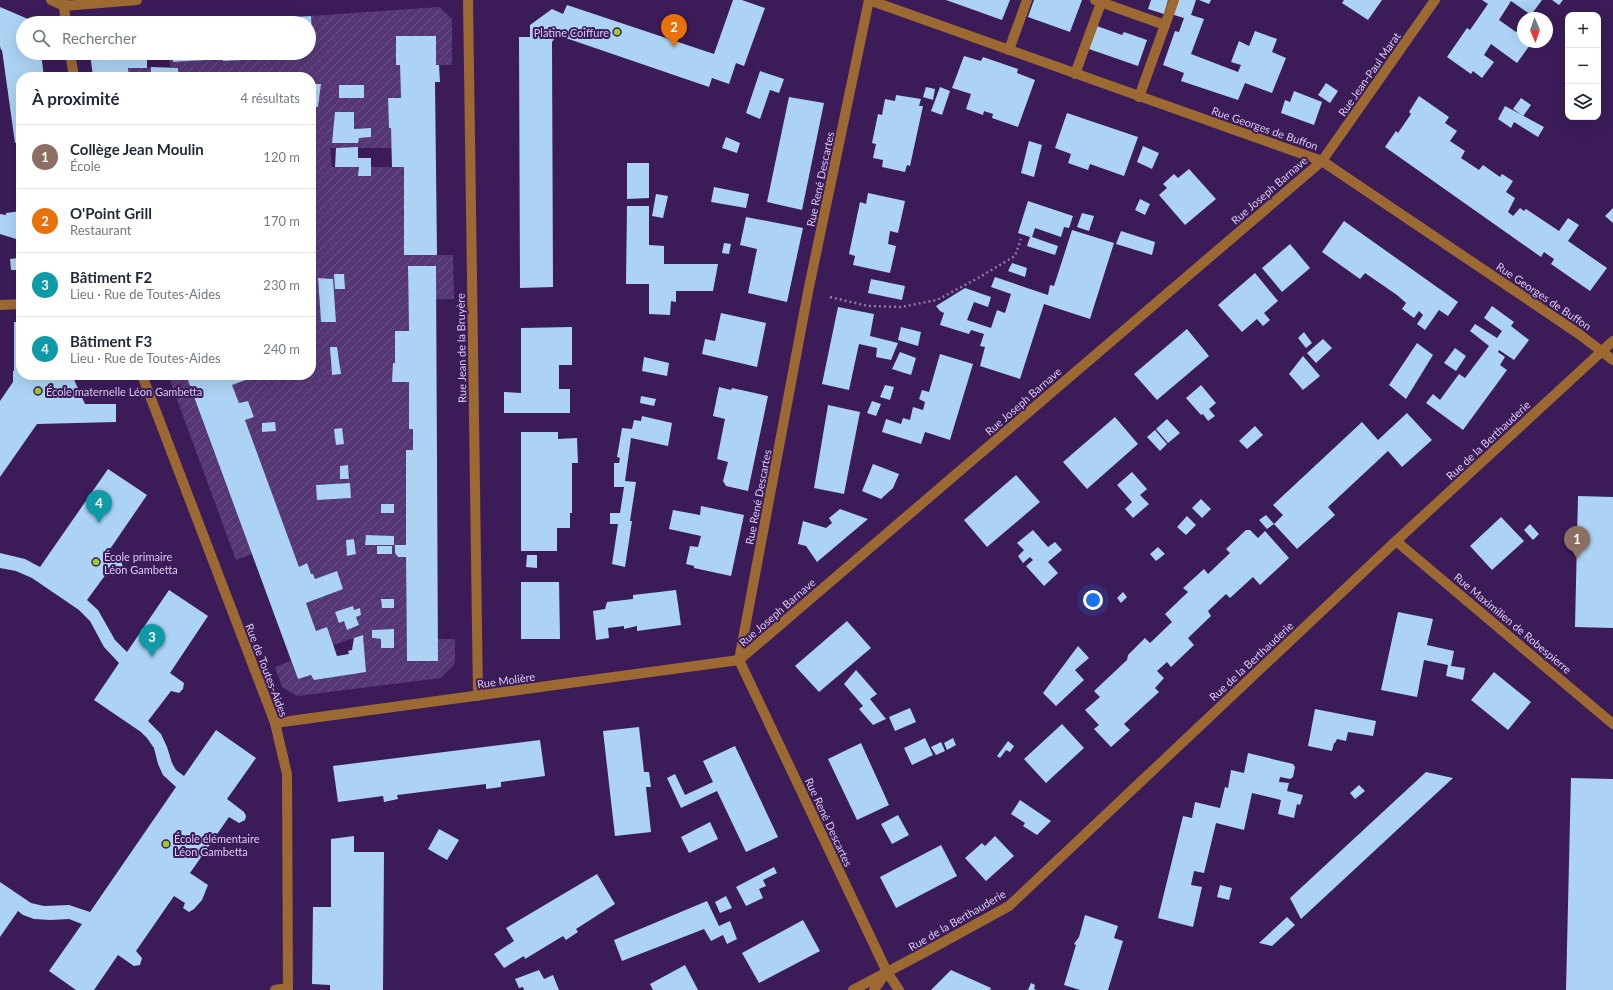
<!DOCTYPE html>
<html lang="fr">
<meta charset="utf-8">
<style>
body{margin:0;font-family:Lato,sans-serif;background:#f2f2f3;color:#1f2937}
.controls{position:absolute;right:12px;top:12px;display:grid;overflow:hidden;border-radius:8px;box-shadow:0 4px 16px #0002}
.controls button{width:36px;height:36px;display:grid;place-items:center;padding:0;border:0;border-bottom:1px solid #e0e1e3;background:#fff;color:#1f2937;font:20px sans-serif}
.compass{position:absolute;left:1517px;top:12px;width:36px;height:36px;border-radius:50%;background:#fff;box-shadow:0 4px 16px #0002;rotate:178deg}
.you{position:absolute;left:1093px;top:600px;width:14px;height:14px;margin:-10px;border:3px solid #fff;border-radius:50%;background:#1a73e8;box-shadow:0 0 0 6px #1a73e833}
.badge{display:grid;place-items:center;width:26px;height:26px;border-radius:50%;background:#0f766e;color:#fff;font-size:13px;font-weight:700}
.pin{position:absolute;translate:-50% -33px;filter:drop-shadow(0 1px 2px #0008)}
.pin::after{content:'';position:absolute;top:21px;width:14px;height:12px;background:inherit;clip-path:polygon(0 0,100% 0,50% 100%)}
.list{margin:0;padding:0;list-style:none}
h2{display:flex;justify-content:space-between;align-items:center;height:52px;margin:0;padding:0 16px;font-size:17px}
h2 small{font-size:13px;font-weight:400;color:#747a83}
.list li{display:grid;grid-template-columns:26px 1fr auto;gap:12px;align-items:center;box-sizing:border-box;height:64px;padding:0 16px;border-top:1px solid #e0e1e3}
.list b{display:block;font-size:15px;white-space:nowrap}
.list p{margin:0;font-size:13px;white-space:nowrap;color:#747a83}
.list em{font-size:13px;font-style:normal;color:#747a83}
.icon{flex:none;width:22px;height:22px;fill:none;stroke:currentColor;stroke-width:2;stroke-linecap:round;stroke-linejoin:round}
.map{position:relative;flex:none;width:1613px;height:990px;overflow:hidden}
.search{position:absolute;background:#fff;box-shadow:0 4px 16px #0002;left:16px;top:16px;width:300px;height:44px;display:flex;align-items:center;gap:10px;box-sizing:border-box;padding:0 14px;border-radius:22px;color:#747a83;font-size:15px}
.panel{position:absolute;background:#fff;box-shadow:0 4px 16px #0002;left:16px;top:72px;width:300px;height:308px;border-radius:16px}
.map>svg:first-child{display:block}
.garden{fill:url(#garden-furrows);fill-rule:evenodd}
.building{fill:#acd3f4}
.lines{fill:none;stroke-linecap:round;stroke-linejoin:round}
.path{stroke:#8f79a9;stroke-width:2.5;stroke-dasharray:2 3;stroke-linecap:butt}
.minor{stroke:#9d6932;stroke-width:10}
.poi-dot{fill:#9eca2e;stroke:#3b1c59;stroke-width:1.5}
.labels{text-anchor:middle;dominant-baseline:central;stroke-width:4;stroke-linejoin:round;paint-order:stroke}
.poi-label{font-size:11px;fill:#dacbf0;stroke:#3b1c59;text-anchor:start}
.street-label{font-size:11px;fill:#dacbf0;stroke:#3b1c59}
</style>
<div class="map">
<svg width="1613" height="990" viewBox="0 0 1613 990">
<defs>
<pattern id="garden-furrows" width="10" height="10" patternUnits="userSpaceOnUse"><rect width="10" height="10" fill="#563776"/><path d="M-1 1l2-2M0 10L10 0M9 11l2-2" fill="none" stroke="#6e538a"/></pattern>
</defs>
<rect width="100%" height="100%" fill="#3b1c59"/>
<g class="garden">
<path d="M439,7L452,19V65H436L435,36H396V65H400L401,98H388L389,128H391L392,148H330L332,167H359V176H371V167H404V255H453L454,299H436V266H408L409,331H395V363L393,364V382H409V429H413V450H406V545H395V553L398,557H406L407,661H438V639H455V664L441,678L297,696L282,687L275,667L291,661L298,679L311,675L366,672L363,635L333,645L327,627L316,631L306,603L337,571L315,579L311,574L307,564L299,567L245,420L254,417L248,401L239,403L232,385L250,378L249,375H311V107H318L321,85L311,84V77H178V68L170,67L169,53H172L173,62L223,59V61L242,60V53H309V51L313,50L311,16ZM339,85H364V98H340ZM335,112H354V129L371,128V137L359,138L358,143H332ZM318,278L333,279L336,321L321,322ZM339,356L341,374L332,375L330,357ZM348,465L350,479H340V466ZM350,483L351,498L317,500V485ZM393,504V513H381V505ZM366,535L393,536H394L365,544ZM355,539L356,554L347,556L346,540ZM381,599H394V608H382ZM360,608L361,615L356,617L359,625L347,629L344,621L339,623L354,610ZM394,629V648H381V639H372V630Z"/>
<polygon points="273,18 274,23 240,23 239,21"/>
<polygon points="151,67 151,77 129,77 128,68 147,68"/>
<polygon points="168,375 186,375 252,554 236,560"/>
</g>
<g class="building">
<polygon points="733,0 742,0 765,8 744,66 736,63 729,84 712,78 709,87 557,35 552,42 553,287 520,288 519,37 530,37 530,25 552,9 563,14 567,5 714,54"/>
<polygon points="946,0 1010,0 1002,20"/>
<polygon points="1034,0 1082,0 1070,32 1028,17"/>
<polygon points="1151,0 1168,0 1164,14 1148,9"/>
<polygon points="1177,0 1196,0 1191,15 1204,19 1191,54 1238,72 1241,65 1231,62 1239,41 1249,46 1255,31 1277,39 1272,52 1286,58 1272,93 1245,83 1238,100 1181,81 1184,73 1163,65 1175,31 1179,32 1184,18 1171,14"/>
<polygon points="1199,0 1211,0 1209,4"/>
<polygon points="1344,0 1382,0 1368,20 1342,3"/>
<polygon points="1482,0 1542,0 1531,15 1511,1 1499,20 1516,32 1521,26 1523,27 1523,42 1532,42 1517,63 1491,44 1484,55 1494,62 1482,78 1473,71 1471,74 1447,57 1467,28 1470,30 1488,4"/>
<polygon points="1552,0 1563,0 1559,5"/>
<polygon points="0,7 28,19 29,23 23,23 23,53 41,53 44,77 21,77 21,146 19,142 15,143 2,50 1,50 0,46"/>
<polygon points="311,16 313,50 309,51 309,23 274,23 273,18"/>
<polygon points="239,21 240,23 221,23 221,22"/>
<polygon points="1097,26 1122,35 1124,32 1147,40 1138,66 1089,49"/>
<polygon points="396,36 436,36 436,65 439,65 440,82 435,82 437,255 404,255 404,167 392,167 391,128 389,128 388,98 401,98 400,65 396,65"/>
<polygon points="90,53 127,53 127,55 147,60 147,68 128,68 129,77 93,77"/>
<polygon points="172,53 242,53 242,60 223,61 223,59 173,62"/>
<polygon points="964,56 981,61 983,57 1018,69 1017,73 1035,80 1018,127 992,118 993,114 984,111 983,115 966,109 971,94 952,88"/>
<polygon points="151,67 178,68 178,77 151,77"/>
<polygon points="760,71 784,79 779,93 770,90 760,119 746,113"/>
<polygon points="1326,83 1338,91 1330,103 1318,95"/>
<polygon points="311,84 321,84 318,107 311,107"/>
<rect x="339" y="85" width="25" height="13"/>
<polygon points="926,87 935,89 933,100 923,97"/>
<polygon points="940,87 950,91 942,115 931,111"/>
<polygon points="1294,91 1322,102 1314,125 1281,113 1285,100 1290,102"/>
<polygon points="896,95 921,99 919,106 923,106 910,166 907,165 905,172 882,167 883,160 873,158 876,144 872,143 878,114 882,115 885,99 895,101"/>
<polygon points="1419,96 1449,117 1445,123 1457,131 1450,141 1465,151 1461,158 1479,170 1483,165 1500,177 1502,174 1513,181 1506,192 1515,198 1508,212 1513,216 1520,208 1524,211 1526,209 1559,231 1568,218 1579,225 1568,241 1607,268 1590,291 1551,264 1554,259 1544,252 1541,257 1385,147 1396,131 1398,133 1411,114 1409,112"/>
<polygon points="789,97 824,103 802,210 767,202"/>
<polygon points="1521,98 1531,105 1523,116 1513,109"/>
<polygon points="1505,106 1544,127 1538,137 1514,122 1511,128 1498,119"/>
<polygon points="335,112 354,112 354,129 371,128 371,137 359,138 358,143 332,143"/>
<polygon points="1067,113 1138,137 1124,176 1090,164 1088,170 1068,163 1071,154 1055,148"/>
<polygon points="726,137 740,143 737,153 722,148"/>
<polygon points="1029,141 1042,145 1034,177 1021,173"/>
<polygon points="1143,146 1159,153 1152,169 1137,162"/>
<polygon points="358,147 358,158 371,158 371,176 358,176 359,167 335,167 336,148"/>
<polygon points="627,163 649,163 649,198 627,199"/>
<polygon points="1189,169 1216,199 1185,225 1159,195 1167,188 1163,184 1174,174 1178,178"/>
<polygon points="714,187 749,194 746,208 711,202"/>
<polygon points="868,193 905,201 898,233 890,231 888,244 896,246 890,273 853,265 855,256 849,254 860,202 866,204"/>
<polygon points="656,194 668,196 663,218 652,216"/>
<polygon points="1140,199 1150,204 1145,215 1135,210"/>
<polygon points="1028,201 1073,216 1069,228 1064,227 1061,237 1035,228 1032,237 1058,246 1055,255 1027,246 1030,237 1018,233"/>
<polygon points="627,206 649,206 649,245 664,246 664,264 718,264 713,291 676,291 676,302 671,301 670,315 649,314 649,284 626,284"/>
<polygon points="1613,208 1613,223 1605,216"/>
<polygon points="21,211 21,270 11,270 10,259 18,258 16,239 0,234 0,214 6,215 6,213"/>
<polygon points="1082,213 1094,216 1089,231 1077,227"/>
<polygon points="746,217 803,228 787,302 748,293 757,249 740,245"/>
<polygon points="1344,221 1458,302 1448,316 1439,310 1425,330 1417,324 1423,315 1419,311 1414,318 1402,309 1406,303 1397,295 1365,273 1360,279 1322,252"/>
<polygon points="1072,230 1114,243 1090,319 1044,304 1020,379 980,366 985,347 980,346 984,334 971,330 969,334 940,325 944,313 940,311 936,306 965,288 991,297 988,307 974,302 967,320 991,328 997,310 1005,313 1011,294 991,287 995,277 1048,295 1050,285 1054,286"/>
<polygon points="1121,231 1155,242 1152,255 1116,244"/>
<polygon points="724,243 731,244 729,254 722,253"/>
<polygon points="1290,244 1310,268 1282,292 1262,268"/>
<polygon points="1012,263 1027,268 1025,277 1008,271"/>
<polygon points="408,266 436,266 438,661 407,661 406,557 398,557 395,553 395,545 406,545 406,450 413,450 413,429 409,429 409,382 392,382 393,363 395,363 395,331 409,331"/>
<polygon points="1255,273 1278,301 1264,313 1270,320 1263,326 1257,319 1242,332 1218,305"/>
<polygon points="334,274 344,274 345,289 335,289"/>
<polygon points="318,278 333,279 336,322 321,322"/>
<polygon points="871,279 905,286 902,300 868,293"/>
<polygon points="1492,306 1514,322 1511,326 1529,340 1514,360 1499,350 1498,352 1505,357 1500,365 1507,370 1463,430 1426,403 1433,394 1440,400 1459,374 1465,378 1489,346 1470,331 1475,324 1497,338 1502,331 1484,318"/>
<polygon points="838,307 874,314 870,336 898,343 891,360 876,357 877,348 859,344 849,390 822,384"/>
<polygon points="721,313 766,323 757,367 702,354 705,339 715,341"/>
<polygon points="14,322 21,322 21,375 72,375 85,404 116,404 116,422 37,424 0,477 0,401 13,382 13,371 14,371"/>
<polygon points="572,327 572,365 559,365 559,389 570,389 570,413 504,413 504,392 521,393 521,328"/>
<polygon points="901,327 921,332 918,346 898,340"/>
<polygon points="1187,329 1209,356 1157,400 1134,374"/>
<polygon points="1304,332 1312,343 1306,348 1298,338"/>
<polygon points="1323,339 1332,348 1316,363 1307,353"/>
<polygon points="1417,343 1433,355 1406,399 1389,385"/>
<polygon points="330,347 337,347 341,374 332,375"/>
<polygon points="1455,348 1466,356 1456,371 1444,363"/>
<polygon points="900,352 916,358 911,375 892,369"/>
<polygon points="940,354 973,364 950,440 925,432 921,444 882,432 886,419 901,424 903,418 910,420 913,407 923,410 925,402 919,399 922,390 929,392"/>
<polygon points="1303,356 1320,376 1303,390 1289,374"/>
<polygon points="644,357 669,363 667,376 642,371"/>
<polygon points="186,375 249,375 251,378 232,385 239,403 248,401 254,417 245,420 299,567 307,563 311,574 313,574 315,579 337,571 343,589 306,603 316,631 327,627 337,656 349,654 348,651 352,650 354,638 363,635 366,672 314,680 311,675 298,679"/>
<polygon points="885,385 894,387 890,400 880,397"/>
<polygon points="1201,385 1216,403 1209,409 1215,416 1208,421 1203,414 1201,415 1186,398"/>
<polygon points="719,387 731,390 732,388 768,396 748,491 726,486 723,481 728,462 717,459 725,419 713,416"/>
<polygon points="641,396 656,399 654,406 640,403"/>
<polygon points="872,401 881,404 876,416 867,413"/>
<polygon points="828,405 860,412 844,494 814,488"/>
<polygon points="1407,413 1432,440 1402,467 1388,451 1328,507 1335,515 1297,549 1274,524 1283,515 1273,505 1362,422 1378,440"/>
<polygon points="642,416 672,423 668,446 631,438 625,481 636,482 630,521 632,521 625,567 612,564 618,524 610,524 610,513 620,513 624,487 614,487 614,463 619,463 620,458 617,457 622,428 632,429 634,420 641,421"/>
<polygon points="1115,417 1138,444 1087,489 1063,462"/>
<polygon points="1167,419 1180,433 1168,443 1156,429"/>
<polygon points="275,422 276,431 262,432 262,423"/>
<polygon points="1255,426 1263,435 1247,449 1239,441"/>
<polygon points="342,428 344,444 336,445 334,429"/>
<polygon points="1155,430 1167,444 1160,451 1147,437"/>
<polygon points="521,432 558,432 558,439 577,438 578,463 572,463 572,513 570,513 570,528 557,528 557,551 521,551"/>
<polygon points="873,464 899,474 893,488 881,499 862,491"/>
<polygon points="348,465 349,479 340,479 340,466"/>
<polygon points="108,469 147,495 108,552 120,560 122,564 123,568 120,572 117,573 109,570 87,600 98,610 115,640 127,652 169,590 208,616 170,673 184,683 183,689 179,693 171,691 148,721 161,734 167,747 172,763 176,770 184,776 216,730 256,758 227,799 244,812 246,816 245,820 239,823 229,817 190,873 208,885 202,900 194,909 189,912 183,908 185,903 174,896 136,951 142,958 140,965 134,966 118,955 94,990 76,990 49,971 82,924 69,919 50,920 34,919 23,915 18,911 0,937 0,882 31,903 44,906 69,905 90,912 176,787 163,775 158,764 154,748 147,738 141,732 94,700 119,663 104,647 90,621 79,610 32,578 16,571 0,568 0,553 25,559 40,567"/>
<polygon points="1132,472 1147,489 1140,495 1149,504 1133,518 1125,509 1132,502 1117,485"/>
<polygon points="1016,475 1040,502 987,547 964,520"/>
<polygon points="350,483 351,498 317,500 316,485"/>
<polygon points="1578,496 1613,497 1613,628 1575,627"/>
<polygon points="1201,499 1211,509 1202,518 1192,508"/>
<rect x="381" y="504" width="13" height="9"/>
<polygon points="701,506 744,515 731,576 694,568 694,566 686,564 690,546 698,547 701,536 669,529 673,510 700,515"/>
<polygon points="840,509 868,519 817,562 806,546 798,544 803,521 826,528 832,523 829,518"/>
<polygon points="1266,515 1274,524 1267,529 1259,520"/>
<polygon points="1187,516 1196,525 1186,535 1177,527"/>
<polygon points="1501,517 1524,541 1492,570 1470,546"/>
<polygon points="1530,524 1539,534 1533,540 1524,530"/>
<polygon points="1033,530 1048,547 1055,542 1062,550 1048,562 1058,573 1044,586 1026,566 1033,560 1030,557 1023,563 1018,556 1024,550 1017,543"/>
<polygon points="1246,530 1250,530 1258,538 1265,531 1289,558 1260,585 1253,577 1230,598 1226,594 1208,611 1211,616 1188,638 1194,645 1171,667 1167,662 1157,671 1164,678 1155,688 1159,692 1124,724 1130,730 1111,747 1094,729 1099,725 1085,710 1100,697 1094,691 1127,660 1128,655 1145,638 1150,643 1172,622 1165,614 1188,592 1183,588 1204,569 1208,574 1230,553 1226,549"/>
<polygon points="366,535 394,536 394,545 365,545"/>
<polygon points="354,539 356,554 347,556 346,540"/>
<rect x="377" y="546" width="15" height="8"/>
<polygon points="1158,547 1165,554 1156,561 1150,554"/>
<polygon points="527,555 537,555 537,568 526,567"/>
<polygon points="521,582 559,582 560,639 521,639"/>
<polygon points="676,590 681,625 637,631 637,626 624,629 624,626 608,628 609,638 596,640 593,611 605,609 607,602 633,599 633,595"/>
<polygon points="1123,592 1127,597 1121,603 1117,598"/>
<polygon points="381,599 394,599 394,608 382,608"/>
<polygon points="353,606 354,610 360,608 361,615 356,617 359,625 347,630 344,621 339,623 335,612"/>
<polygon points="1398,612 1433,619 1427,645 1454,651 1451,666 1465,668 1463,680 1446,676 1448,665 1424,660 1417,697 1381,690"/>
<polygon points="847,621 871,648 819,692 795,666"/>
<polygon points="394,629 394,648 381,648 381,639 372,638 372,630"/>
<polygon points="1078,646 1089,658 1075,670 1084,680 1056,706 1043,693"/>
<polygon points="856,670 877,694 870,699 886,719 873,725 859,709 863,706 844,684"/>
<polygon points="1494,672 1531,702 1508,730 1471,700"/>
<polygon points="910,708 916,722 895,731 889,717"/>
<polygon points="1315,709 1376,721 1373,736 1348,732 1346,741 1337,739 1335,743 1334,743 1332,751 1308,746"/>
<polygon points="1062,724 1084,748 1046,783 1024,759"/>
<polygon points="639,727 644,772 649,772 651,787 646,787 651,832 615,836 603,731"/>
<polygon points="925,738 933,755 912,765 904,748"/>
<polygon points="953,738 956,745 947,750 944,743"/>
<polygon points="540,740 545,776 501,782 501,787 486,789 486,784 397,795 398,799 384,802 383,796 338,802 333,766"/>
<polygon points="1008,741 1014,746 1010,752 1006,750 1000,758 997,756"/>
<polygon points="941,742 945,751 936,755 931,747"/>
<polygon points="861,743 889,805 857,820 828,759"/>
<polygon points="735,746 778,837 746,852 717,791 681,808 667,778 675,774 685,795 713,782 703,761"/>
<polygon points="1248,753 1293,764 1295,767 1293,777 1290,779 1280,777 1279,782 1289,783 1287,791 1303,795 1300,805 1297,804 1294,818 1278,814 1281,800 1252,793 1244,830 1216,823 1204,873 1194,871 1191,885 1202,887 1193,927 1158,918 1183,816 1192,818 1195,802 1220,808 1225,787 1228,788 1231,770 1244,773"/>
<polygon points="1426,772 1453,778 1301,919 1290,898"/>
<polygon points="1571,778 1613,779 1613,990 1566,990"/>
<polygon points="1359,785 1365,791 1355,799 1350,793"/>
<polygon points="1020,800 1051,821 1037,835 1023,826 1025,823 1011,814"/>
<polygon points="898,815 909,835 892,844 881,824"/>
<polygon points="710,822 718,839 689,853 681,837"/>
<polygon points="439,829 459,840 447,860 428,849"/>
<polygon points="354,836 354,852 384,852 383,990 330,990 330,985 312,984 313,907 331,907 331,839"/>
<polygon points="995,836 1014,856 986,881 965,858 982,843 985,846"/>
<polygon points="941,845 957,876 896,908 880,877"/>
<polygon points="774,867 777,873 763,880 766,886 759,889 763,898 746,906 736,887"/>
<polygon points="597,874 615,904 576,929 578,932 566,940 563,936 525,959 524,956 504,968 494,954 514,941 506,928"/>
<polygon points="1220,885 1232,888 1229,900 1217,897"/>
<polygon points="726,896 732,908 720,913 715,902"/>
<polygon points="707,901 719,926 730,921 737,939 727,944 723,935 711,941 704,929 622,961 614,940"/>
<polygon points="1085,915 1118,926 1114,938 1123,941 1108,990 1080,990 1064,985 1076,945 1074,944 1079,937"/>
<polygon points="1287,917 1295,925 1272,946 1259,943"/>
<polygon points="803,920 820,951 759,983 742,953"/>
<polygon points="685,965 698,990 653,990 650,984"/>
<polygon points="539,970 544,979 553,975 559,990 524,990 523,987 519,988 515,979"/>
<polygon points="951,970 991,988 990,990 931,990"/>
<polygon points="1031,983 1035,985 1034,989 1037,990 1028,990"/>
</g>
<g class="lines">
<polyline class="path" points="830,297 868,306 901,307 937,300 978,278 1015,256 1021,239"/>
<g class="minor">
<polyline points="51,0 64,6 137,0"/>
<polyline points="63,0 66,23"/>
<polyline points="468,0 478,696"/>
<polyline points="869,0 808,292 739,660 887,972 899,990"/>
<polyline points="869,0 1322,161 1579,334 1613,360"/>
<polyline points="1095,0 1165,25"/>
<polyline points="1009,50 1027,0"/>
<polyline points="70,53 74,77"/>
<polyline points="1075,74 1102,0"/>
<polyline points="1139,97 1174,0"/>
<polyline points="0,305 21,304"/>
<polyline points="142,375 275,723 287,774 288,990"/>
<polyline points="1396,541 1613,724"/>
<polyline points="275,723 739,660 1322,161 1435,0"/>
<polyline points="275,990 288,988"/>
<polyline points="853,990 927,951 1009,906 1396,541 1613,341"/>
<polyline points="874,990 885,974"/>
</g>
</g>
<g class="poi-dot">
<circle cx="617" cy="32" r="4"/>
<circle cx="38" cy="391" r="4"/>
<circle cx="96" cy="562" r="4"/>
<circle cx="166" cy="844" r="4"/>
</g>
<g class="labels">
<g class="poi-label">
<text x="609" y="32" text-anchor="end">Platine Coiffure</text>
<text x="46" y="391">École maternelle Léon Gambetta</text>
<text x="104" y="556">École primaire<tspan x="104" dy="13">Léon Gambetta</tspan></text>
<text x="174" y="838">École élémentaire<tspan x="174" dy="13">Léon Gambetta</tspan></text>
</g>
<g class="street-label">
<text transform="translate(1369 74) rotate(-55)">Rue Jean-Paul Marat</text>
<text transform="translate(1265 128) rotate(19)">Rue Georges de Buffon</text>
<text transform="translate(820 179) rotate(-78)">Rue René Descartes</text>
<text transform="translate(1269 190) rotate(-41)">Rue Joseph Barnave</text>
<text transform="translate(1544 296) rotate(34)">Rue Georges de Buffon</text>
<text transform="translate(461 348) rotate(-91)">Rue Jean de la Bruyère</text>
<text transform="translate(1023 401) rotate(-41)">Rue Joseph Barnave</text>
<text transform="translate(1488 440) rotate(-43)">Rue de la Berthauderie</text>
<text transform="translate(758 497) rotate(-79)">Rue René Descartes</text>
<text transform="translate(777 612) rotate(-41)">Rue Joseph Barnave</text>
<text transform="translate(1513 623) rotate(40)">Rue Maximilien de Robespierre</text>
<text transform="translate(1251 661) rotate(-43)">Rue de la Berthauderie</text>
<text transform="translate(267 670) rotate(69)">Rue de Toutes-Aides</text>
<text transform="translate(506 680) rotate(-8)">Rue Molière</text>
<text transform="translate(829 822) rotate(65)">Rue René Descartes</text>
<text transform="translate(957 920) rotate(-30)">Rue de la Berthauderie</text>
</g>
</g>
</svg>
<div class="controls">
<button>+</button>
<button>−</button>
<button><svg class="icon" aria-label="layers" viewBox="0 0 24 24"><path d="M12 4l9 5-9 5-9-5zM3 14l9 5 9-5"/></svg></button>
</div>
<svg class="compass" viewBox="-18 -18 36 36"><path d="M0-13l5 13h-10z" fill="#e53935"/><path d="M0 13l5-13h-10z" fill="#747a83"/></svg>
<div class="you"></div>
<div class="pin badge" style="left:1577px;top:559px;background:#8d6e63">1</div>
<div class="pin badge" style="left:674px;top:47px;background:#e8710a">2</div>
<div class="pin badge" style="left:152px;top:657px;background:#0f9aa8">3</div>
<div class="pin badge" style="left:99px;top:523px;background:#0f9aa8">4</div>
<div class="search"><svg class="icon" aria-label="search" viewBox="0 0 24 24"><circle cx="10" cy="10" r="6"/><path d="M15 15l6 6"/></svg>Rechercher</div>
<section class="panel">
<h2>À proximité<small>4 résultats</small></h2>
<ul class="list">
<li><span class="badge" style="background:#8d6e63">1</span><div><b>Collège Jean Moulin</b><p>École</p></div><em>120 m</em></li>
<li><span class="badge" style="background:#e8710a">2</span><div><b>O'Point Grill</b><p>Restaurant</p></div><em>170 m</em></li>
<li><span class="badge" style="background:#0f9aa8">3</span><div><b>Bâtiment F2</b><p>Lieu · Rue de Toutes-Aides</p></div><em>230 m</em></li>
<li><span class="badge" style="background:#0f9aa8">4</span><div><b>Bâtiment F3</b><p>Lieu · Rue de Toutes-Aides</p></div><em>240 m</em></li>
</ul>
</section>
</div>
